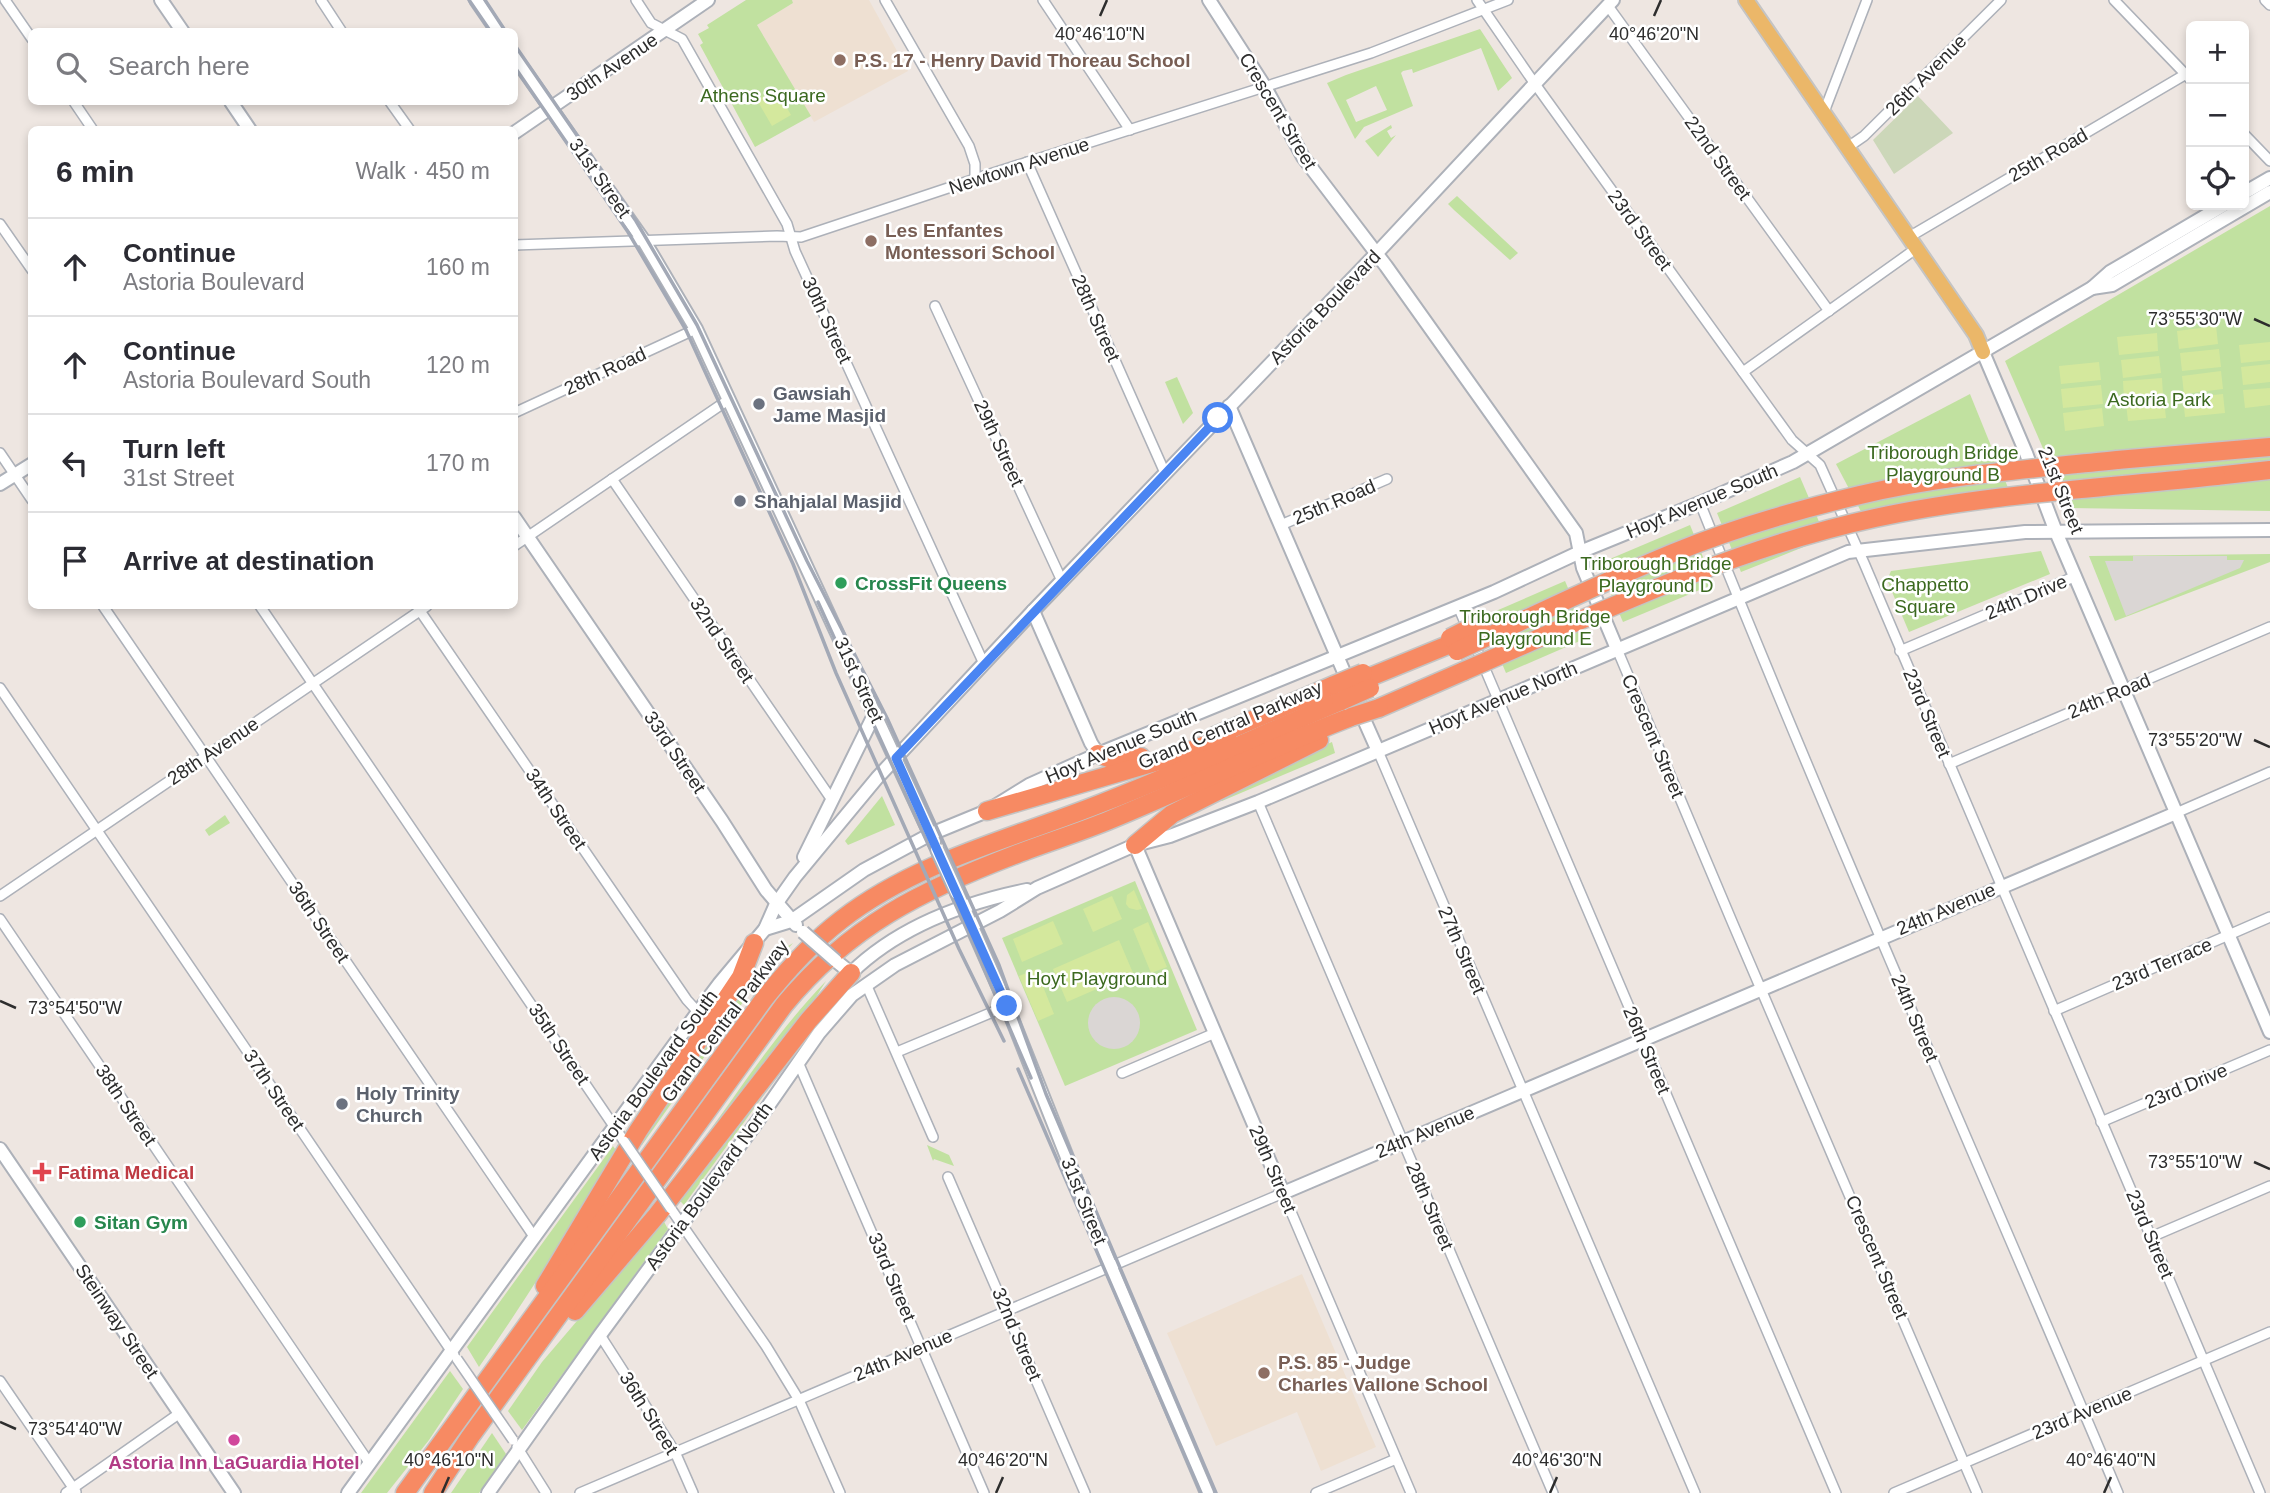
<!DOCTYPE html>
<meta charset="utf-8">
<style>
body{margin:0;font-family:Helvetica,sans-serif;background:#f2f2f3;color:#2b2b33}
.controls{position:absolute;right:21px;top:21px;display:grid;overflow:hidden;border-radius:10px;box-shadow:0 4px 10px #0003}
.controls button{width:63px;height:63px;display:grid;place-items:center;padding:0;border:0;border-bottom:2px solid #e1e1e2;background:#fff;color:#2b2b33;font:35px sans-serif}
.stop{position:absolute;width:21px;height:21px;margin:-16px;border:5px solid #4a85f2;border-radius:50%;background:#fff}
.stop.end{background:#4a85f2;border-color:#fff;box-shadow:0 2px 7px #0008}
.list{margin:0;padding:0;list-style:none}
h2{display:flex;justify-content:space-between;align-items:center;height:91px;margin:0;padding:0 28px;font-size:30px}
h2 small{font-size:23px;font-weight:400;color:#7c7c81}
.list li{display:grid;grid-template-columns:46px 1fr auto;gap:21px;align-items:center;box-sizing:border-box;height:98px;padding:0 28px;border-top:2px solid #e1e1e2}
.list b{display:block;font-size:26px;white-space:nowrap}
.list p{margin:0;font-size:23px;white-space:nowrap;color:#7c7c81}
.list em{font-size:23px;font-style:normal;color:#7c7c81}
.icon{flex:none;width:38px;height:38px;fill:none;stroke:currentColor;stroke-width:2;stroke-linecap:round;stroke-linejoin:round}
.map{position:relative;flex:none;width:2270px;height:1493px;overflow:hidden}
.search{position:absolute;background:#fff;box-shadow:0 4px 10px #0003;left:28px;top:28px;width:490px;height:77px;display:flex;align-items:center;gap:18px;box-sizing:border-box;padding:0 24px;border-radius:10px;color:#7c7c81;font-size:26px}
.panel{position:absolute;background:#fff;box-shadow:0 4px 10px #0003;left:28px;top:126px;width:490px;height:483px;border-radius:10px}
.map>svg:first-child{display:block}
.education{fill:#eee0d2}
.green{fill:#c1e1a0;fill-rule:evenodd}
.cemetery{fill:#ccd7b9}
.pitch{fill:#d4e89d}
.plaza{fill:#dad6d4}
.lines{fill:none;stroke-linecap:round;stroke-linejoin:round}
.street-casing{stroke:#adb1b9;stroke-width:12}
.secondary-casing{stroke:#adb1b9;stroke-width:16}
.primary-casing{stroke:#c4c4c4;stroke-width:18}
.highway-casing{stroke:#c4c4c4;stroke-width:21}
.street{stroke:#fff;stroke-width:9}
.secondary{stroke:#fff;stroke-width:12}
.primary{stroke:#ebb769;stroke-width:14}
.highway{stroke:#f78a63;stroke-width:18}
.rail{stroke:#a3a9b6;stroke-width:3.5}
.street-bridge-casing{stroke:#adb1b9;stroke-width:12;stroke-linecap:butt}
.secondary-bridge-casing{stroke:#adb1b9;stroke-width:16;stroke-linecap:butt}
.highway-bridge-casing{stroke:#c4c4c4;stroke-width:21;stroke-linecap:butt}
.street-bridge{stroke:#fff;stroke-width:9}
.secondary-bridge{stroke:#fff;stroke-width:12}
.highway-bridge{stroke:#f78a63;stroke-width:18}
.route{stroke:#4a85f2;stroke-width:9}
.ticks{fill:none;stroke:#2d2d2d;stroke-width:2.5}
.education-dot{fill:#8d6e63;stroke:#fff;stroke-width:2.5}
.worship-dot{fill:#6b7280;stroke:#fff;stroke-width:2.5}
.leisure-dot{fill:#2e9e5b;stroke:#fff;stroke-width:2.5}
.health-dot{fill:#e0444e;stroke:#fff;stroke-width:2.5}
.hotel-dot{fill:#d1479c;stroke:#fff;stroke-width:2.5}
.labels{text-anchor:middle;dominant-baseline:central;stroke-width:5;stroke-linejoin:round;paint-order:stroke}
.education-label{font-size:19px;font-weight:bold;fill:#785e54;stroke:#fff;text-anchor:start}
.street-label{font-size:19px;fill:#2d2d2d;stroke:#fff}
.park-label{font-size:19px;fill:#3b691f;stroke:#fff}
.worship-label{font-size:19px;font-weight:bold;fill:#5b616d;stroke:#fff;text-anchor:start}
.leisure-label{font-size:19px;font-weight:bold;fill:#27864d;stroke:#fff;text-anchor:start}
.health-label{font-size:19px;font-weight:bold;fill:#be3a42;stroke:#fff;text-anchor:start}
.hotel-label{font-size:19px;font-weight:bold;fill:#b23c85;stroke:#fff}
.ticks-label{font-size:18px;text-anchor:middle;fill:#2d2d2d;stroke:#fff;stroke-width:5;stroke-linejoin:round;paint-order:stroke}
</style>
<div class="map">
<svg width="2270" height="1493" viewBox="0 0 2270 1493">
<rect width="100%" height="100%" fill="#eee6e1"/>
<g class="education">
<polygon points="792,0 869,0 908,71 814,122 757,25 793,3"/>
<polygon points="1302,1274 1376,1447 1321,1471 1297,1412 1216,1446 1167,1333"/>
</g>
<g class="green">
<polygon points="746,0 792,0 793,3 757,25 811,116 755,147 700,45 703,43 698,34 709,28 707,25"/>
<path d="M1480,29L1512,78L1498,91L1481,48L1413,73L1412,69L1403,71L1401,73L1413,106L1364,127L1355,139L1327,83L1346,75ZM1376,86L1387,110L1356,122L1346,100Z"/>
<polygon points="1391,125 1392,128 1387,131 1391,138 1396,135 1378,157 1365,141"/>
<polygon points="1457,196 1518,253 1510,260 1454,210 1448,204"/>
<polygon points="2270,206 2270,511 2069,508 2005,361"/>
<polygon points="1177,377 1193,413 1183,424 1165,382"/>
<polygon points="1970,394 2015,505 1866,521 1836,464"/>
<polygon points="1800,477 1826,538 1741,572 1717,513"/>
<polygon points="1690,525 1714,584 1623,622 1598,564"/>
<polygon points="2041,551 2050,574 1909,632 1887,580 1891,571"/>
<polygon points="2270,554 2270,562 2115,621 2089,556"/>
<polygon points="1565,581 1589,637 1506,673 1482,617"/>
<polygon points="1332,742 1335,753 1222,801 1221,797 1297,757"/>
<polygon points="882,796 895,825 848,845 845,841"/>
<polygon points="225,815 230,823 209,836 205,830"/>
<polygon points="1135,881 1197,1030 1065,1086 1002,938"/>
<polygon points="793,943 753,988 642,1145 640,1142 742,988 764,962"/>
<path d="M826,981L801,1021L680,1176L677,1175C727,1110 769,1040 826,981Z"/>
<polygon points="800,1045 684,1205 679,1200"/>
<polygon points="927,1145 949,1155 954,1166 934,1159 933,1161"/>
<path d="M613,1146L618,1153C572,1224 528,1297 479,1367L467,1347Z"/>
<polygon points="663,1220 668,1229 522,1430 508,1411 542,1362"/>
<polygon points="450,1371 463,1389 429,1440 387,1493 361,1493"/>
<polygon points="492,1433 506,1454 479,1493 451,1493"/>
</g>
<polygon class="cemetery" points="1918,96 1953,133 1894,174 1873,140"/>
<g class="pitch">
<polygon points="776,89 791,115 772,126 757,100"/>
<polygon points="2216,326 2218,344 2179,349 2177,331"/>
<polygon points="2157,333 2158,351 2119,355 2117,337"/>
<polygon points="2270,342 2270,360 2241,363 2239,345"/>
<polygon points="2219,349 2221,367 2182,371 2180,353"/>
<polygon points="2159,356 2161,373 2123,378 2121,360"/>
<polygon points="2099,362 2101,380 2061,384 2059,366"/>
<polygon points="2270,364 2270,382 2243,385 2241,367"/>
<polygon points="2221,371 2223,389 2184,394 2182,376"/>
<polygon points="2162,378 2163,396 2124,399 2123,381"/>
<polygon points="2101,385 2103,404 2063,408 2061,389"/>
<polygon points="2270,388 2270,405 2245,408 2243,390"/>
<polygon points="2223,394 2225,413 2185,417 2183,398"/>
<polygon points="2164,400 2166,418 2128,421 2126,403"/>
<polygon points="2102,408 2104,426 2065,431 2063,413"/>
<polygon points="1134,890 1142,909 1137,910 1129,908 1126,904 1127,895"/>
<polygon points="1112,896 1122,919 1093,932 1083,909"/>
<polygon points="1053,921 1063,944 1022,962 1013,939"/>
<polygon points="1148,922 1167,967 1151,973 1133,929"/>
<polygon points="1119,940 1133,973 1067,1002 1053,969"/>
<polygon points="1036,969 1054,1014 1038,1021 1019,976"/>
</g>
<g class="plaza">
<polygon points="2133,556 2227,556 2227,560 2244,560 2240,568 2126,616 2105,561 2133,561"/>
<circle cx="1114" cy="1023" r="26"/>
</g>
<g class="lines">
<defs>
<g id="street">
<polyline points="5,0 32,39"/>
<polyline points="321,0 342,32"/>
<polyline points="636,0 651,23 682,39 787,224 795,251 984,664"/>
<polyline points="885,0 969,146 975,164 975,179"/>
<polyline points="1043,0 1130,130"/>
<polyline points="1477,0 1535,84 1792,440 1820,465 1864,563 2260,1493"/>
<polyline points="2114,0 2191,80"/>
<polyline points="2265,0 2270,5"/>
<polyline points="1608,6 1829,311"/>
<polyline points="74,102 93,130"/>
<polyline points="390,102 410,130"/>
<polyline points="1824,112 1867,0"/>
<polyline points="2244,134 2270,161"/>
<polyline points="1848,147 1864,136 2001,0"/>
<polyline points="1027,162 1165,473"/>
<polyline points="0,224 32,270"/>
<polyline points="1909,237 2186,74"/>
<polyline points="514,245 777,236 801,237 987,175 1371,53 1508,0"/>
<polyline points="935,306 1062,581"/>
<polyline points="1743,372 1917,248"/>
<polyline points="514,413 696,329"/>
<polyline points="0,453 32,500"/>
<polyline points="612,479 832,800"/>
<path d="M1700,503C1833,836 1979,1163 2118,1493"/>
<polyline points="1281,525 1387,479"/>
<polyline points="514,546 728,400"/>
<polyline points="103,606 535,1238"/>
<polyline points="260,606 624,1141"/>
<polyline points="1458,606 1468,630"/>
<polyline points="418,608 687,1000 698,1012"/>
<polyline points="1474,643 1836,1493"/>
<polyline points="1617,649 1733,924 1977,1493"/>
<polyline points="1900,651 2076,576"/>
<polyline points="0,688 454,1355"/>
<polyline points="1378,751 1695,1493"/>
<polyline points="1949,764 2270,627"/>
<polyline points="1258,802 1553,1493"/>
<polyline points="2176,813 2270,772"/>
<polyline points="0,896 427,606"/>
<polyline points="0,919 370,1464"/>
<polyline points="866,984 933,1137"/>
<polyline points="2054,1011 2270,917"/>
<polyline points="897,1052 1007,1006"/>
<polyline points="798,1062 984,1493"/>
<polyline points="1122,1073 1215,1033"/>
<polyline points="2101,1122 2270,1050"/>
<polyline points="948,1177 1085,1493"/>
<polyline points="671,1209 766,1346 799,1400 840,1493"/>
<polyline points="2151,1237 2270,1186"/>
<polyline points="600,1335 675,1452 693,1493"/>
<polyline points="0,1381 76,1492"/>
<polyline points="517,1447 546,1493"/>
<polyline points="66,1493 180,1413"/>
<polyline points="580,1493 1283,1193 1411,1493"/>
<polyline points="1316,1493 1396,1459"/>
<polyline points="1894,1493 2270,1332"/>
</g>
<g id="secondary">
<polyline points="161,0 183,32"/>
<polyline points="476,0 498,32"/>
<polyline points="1209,0 1265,87 1303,157 1386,266 1576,533 1583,568 1617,649"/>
<polyline points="514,56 644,241 696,329 934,842"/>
<polyline points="231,102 250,130"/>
<polyline points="514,133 708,0"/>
<polyline points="2244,193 2270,178"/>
<polyline points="2092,288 2112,285 2270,192"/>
<polyline points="1983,352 2026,453 2056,532 2270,1032"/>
<polyline points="1229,406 1350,686"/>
<polyline points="0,484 32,464"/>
<polyline points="514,517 722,821 766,890 796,925"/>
<polyline points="1033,611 1091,743 1098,754"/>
<polyline points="1358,706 1378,751"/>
<polyline points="1135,845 1283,1193 2176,813"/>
<polyline points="804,857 875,713"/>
<polyline points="957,893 1007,1006 1105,1253 1207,1493"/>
<polyline points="765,929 791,921 864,870 931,834 987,811 1029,785 1098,754 1494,592 1580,552 1700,503 1793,462 2092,288 2110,272 2224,205"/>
<path d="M836,961L851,973C898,927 963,903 1027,890"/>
<polyline points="0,1149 234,1493"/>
<polyline points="348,1493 698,1012 719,984 765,929 776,904 795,877 877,778 1033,611 1376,254 1613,0"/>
<polyline points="488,1493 600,1335 757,1122 819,1033 852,995 895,965 1000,911 1037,888 1135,845 1170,836 1258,802 1848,552 2025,532 2270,530"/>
</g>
<polyline id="primary" points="1746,0 1976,335 1983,352"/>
<g id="highway">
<polyline points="2117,460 2270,447"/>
<polyline points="2216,476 2270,470"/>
<polyline points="1365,679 1453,643"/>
<polyline points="1379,708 1464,671"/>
<polyline points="1215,736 1334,685"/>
<polyline points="1098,754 1114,760 1141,757"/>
<polyline points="987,811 1179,755 1227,737"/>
<polyline points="1135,845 1172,814 1319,740"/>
<polyline points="545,1286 638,1131 741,977 754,943"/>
<polyline points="575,1311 657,1215 809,1020 851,973"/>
<path d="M405,1493L764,999C787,970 811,943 841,920C917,861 1014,838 1102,803C1182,772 1261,735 1341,701"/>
<path d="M433,1493L470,1437L784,1005C849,926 922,890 1017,854C1048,842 1081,832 1112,819C1192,786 1270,748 1351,717"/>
</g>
</defs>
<use href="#street" class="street-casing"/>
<use href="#secondary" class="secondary-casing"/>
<use href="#primary" class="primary-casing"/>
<use href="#highway" class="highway-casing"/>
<use href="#street" class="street"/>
<use href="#secondary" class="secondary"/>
<use href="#primary" class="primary"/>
<use href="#highway" class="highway"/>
<g class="rail">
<polyline points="469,0 491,32"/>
<polyline points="485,0 506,32"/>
<polyline points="514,44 636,221 697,325 807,561 887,718 999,965 1046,1094 1216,1493"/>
<polyline points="514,66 628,232 686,330 793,564 836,673 959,949 1004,1041"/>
<polyline points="818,602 973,943 1031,1078"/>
<polyline points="1018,1069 1201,1493"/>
</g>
<defs>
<g id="street-bridge">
<polyline points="624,1141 671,1209"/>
<polyline points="457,1359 513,1440"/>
</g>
<g id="secondary-bridge">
<polyline points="937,849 957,893"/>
<polyline points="803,932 836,961"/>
</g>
<g id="highway-bridge">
<polyline points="1450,638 1466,630 1481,628"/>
<path d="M1457,651C1529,618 1600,583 1673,553C1734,528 1797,510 1860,495C1944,475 2032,469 2117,460"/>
<path d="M1464,671C1598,613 1731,549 1875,518C1986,494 2103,488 2216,476"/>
<polyline points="1334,685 1363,673"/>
<polyline points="1341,701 1370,688"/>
<polyline points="1351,717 1379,708"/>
</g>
</defs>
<use href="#street-bridge" class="street-bridge-casing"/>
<use href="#secondary-bridge" class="secondary-bridge-casing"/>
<use href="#highway-bridge" class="highway-bridge-casing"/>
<use href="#street-bridge" class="street-bridge"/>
<use href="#secondary-bridge" class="secondary-bridge"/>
<use href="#highway-bridge" class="highway-bridge"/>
</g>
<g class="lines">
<polyline class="route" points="1007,1006 896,758 1218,418"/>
</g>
<path class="ticks" d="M1100,16L1107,0M1654,16L1661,0M2254,319L2270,326M2254,740L2270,747M0,1001L16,1008M2254,1162L2270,1169M0,1422L16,1429M442,1493L449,1477M996,1493L1003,1477M1550,1493L1557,1477M2104,1493L2111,1477"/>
<g class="education-dot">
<circle cx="840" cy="60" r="7"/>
<circle cx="871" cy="241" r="7"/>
<circle cx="1264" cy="1373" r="7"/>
</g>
<g class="worship-dot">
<circle cx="759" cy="404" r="7"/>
<circle cx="740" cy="501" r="7"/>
<circle cx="342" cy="1104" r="7"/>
</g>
<g class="leisure-dot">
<circle cx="841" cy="583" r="7"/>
<circle cx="80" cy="1222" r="7"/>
</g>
<path class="health-dot" d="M38.5 1161.5h7v7h7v7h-7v7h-7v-7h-7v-7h7z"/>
<circle class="hotel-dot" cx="234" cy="1440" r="7"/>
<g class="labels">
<g class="education-label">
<text x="854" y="60">P.S. 17 - Henry David Thoreau School</text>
<text x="885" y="230">Les Enfantes<tspan x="885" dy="22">Montessori School</tspan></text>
<text x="1278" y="1362">P.S. 85 - Judge<tspan x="1278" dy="22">Charles Vallone School</tspan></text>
</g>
<g class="street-label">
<text transform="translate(612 67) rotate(-34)">30th Avenue</text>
<text transform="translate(1926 75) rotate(-45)">26th Avenue</text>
<text transform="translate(1278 111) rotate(59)">Crescent Street</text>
<text transform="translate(2048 155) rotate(-30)">25th Road</text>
<text transform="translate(1718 158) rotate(54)">22nd Street</text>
<text transform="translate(1019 166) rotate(-18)">Newtown Avenue</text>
<text transform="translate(600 178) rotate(55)">31st Street</text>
<text transform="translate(1640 230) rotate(54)">23rd Street</text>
<text transform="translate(1325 307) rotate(-46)">Astoria Boulevard</text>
<text transform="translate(1096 318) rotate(66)">28th Street</text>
<text transform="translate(827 320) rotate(65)">30th Street</text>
<text transform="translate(605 371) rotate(-25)">28th Road</text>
<text transform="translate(999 443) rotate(65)">29th Street</text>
<text transform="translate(2061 490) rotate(68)">21st Street</text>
<text transform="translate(1702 501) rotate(-23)">Hoyt Avenue South</text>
<text transform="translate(1334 502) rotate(-23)">25th Road</text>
<text transform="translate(2026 597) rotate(-23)">24th Drive</text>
<text transform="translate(722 640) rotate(56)">32nd Street</text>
<text transform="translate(859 680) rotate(65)">31st Street</text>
<text transform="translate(2109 696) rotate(-23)">24th Road</text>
<text transform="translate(1503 698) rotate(-23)">Hoyt Avenue North</text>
<text transform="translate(1927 713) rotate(67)">23rd Street</text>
<text transform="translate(1230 725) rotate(-23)">Grand Central Parkway</text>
<text transform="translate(1653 736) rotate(67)">Crescent Street</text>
<text transform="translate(1121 746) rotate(-23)">Hoyt Avenue South</text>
<text transform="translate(213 751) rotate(-34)">28th Avenue</text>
<text transform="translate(675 752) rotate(56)">33rd Street</text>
<text transform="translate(556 809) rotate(56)">34th Street</text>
<text transform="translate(1946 909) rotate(-23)">24th Avenue</text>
<text transform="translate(319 922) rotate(56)">36th Street</text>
<text transform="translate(1462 950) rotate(67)">27th Street</text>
<text transform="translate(2162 964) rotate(-23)">23rd Terrace</text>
<text transform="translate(1915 1018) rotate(67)">24th Street</text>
<text transform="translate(725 1021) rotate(-53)">Grand Central Parkway</text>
<text transform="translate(559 1044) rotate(56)">35th Street</text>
<text transform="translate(1647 1050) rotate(67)">26th Street</text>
<text transform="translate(653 1075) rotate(-54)">Astoria Boulevard South</text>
<text transform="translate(2186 1086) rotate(-23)">23rd Drive</text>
<text transform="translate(274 1090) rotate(56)">37th Street</text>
<text transform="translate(126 1105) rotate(56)">38th Street</text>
<text transform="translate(1425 1132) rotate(-23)">24th Avenue</text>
<text transform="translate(1273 1169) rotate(67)">29th Street</text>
<text transform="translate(709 1186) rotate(-54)">Astoria Boulevard North</text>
<text transform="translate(1084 1201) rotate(68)">31st Street</text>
<text transform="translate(1430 1206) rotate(67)">28th Street</text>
<text transform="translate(2150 1234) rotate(67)">23rd Street</text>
<text transform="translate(1877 1257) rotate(67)">Crescent Street</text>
<text transform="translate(892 1277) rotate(67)">33rd Street</text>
<text transform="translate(117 1321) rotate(56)">Steinway Street</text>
<text transform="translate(1017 1334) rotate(67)">32nd Street</text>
<text transform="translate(903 1355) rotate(-23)">24th Avenue</text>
<text transform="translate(649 1413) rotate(58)">36th Street</text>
<text transform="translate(2082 1413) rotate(-23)">23rd Avenue</text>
</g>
<g class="park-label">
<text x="763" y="95">Athens Square</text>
<text x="2159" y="399">Astoria Park</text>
<text x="1943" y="452">Triborough Bridge<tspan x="1943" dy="22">Playground B</tspan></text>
<text x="1656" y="563">Triborough Bridge<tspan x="1656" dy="22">Playground D</tspan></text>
<text x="1925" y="584">Chappetto<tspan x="1925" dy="22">Square</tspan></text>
<text x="1535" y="616">Triborough Bridge<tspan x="1535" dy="22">Playground E</tspan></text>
<text x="1097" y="978">Hoyt Playground</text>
</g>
<g class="worship-label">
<text x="773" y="393">Gawsiah<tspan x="773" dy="22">Jame Masjid</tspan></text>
<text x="754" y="501">Shahjalal Masjid</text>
<text x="356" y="1093">Holy Trinity<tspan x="356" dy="22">Church</tspan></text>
</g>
<g class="leisure-label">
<text x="855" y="583">CrossFit Queens</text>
<text x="94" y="1222">Sitan Gym</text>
</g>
<g class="health-label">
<text x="58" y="1172">Fatima Medical</text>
</g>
<g class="hotel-label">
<text x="234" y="1462">Astoria Inn LaGuardia Hotel</text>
</g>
</g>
<g class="ticks-label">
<text x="1100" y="40">40°46'10"N</text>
<text x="1654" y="40">40°46'20"N</text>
<text x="2195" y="325">73°55'30"W</text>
<text x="2195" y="746">73°55'20"W</text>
<text x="75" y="1014">73°54'50"W</text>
<text x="2195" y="1168">73°55'10"W</text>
<text x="75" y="1435">73°54'40"W</text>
<text x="449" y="1466">40°46'10"N</text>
<text x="1003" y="1466">40°46'20"N</text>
<text x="1557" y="1466">40°46'30"N</text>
<text x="2111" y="1466">40°46'40"N</text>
</g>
</svg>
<div class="controls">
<button>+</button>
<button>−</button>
<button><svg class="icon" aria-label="locate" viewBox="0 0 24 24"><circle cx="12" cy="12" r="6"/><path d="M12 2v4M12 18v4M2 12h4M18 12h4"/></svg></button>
</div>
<div class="stop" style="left:1218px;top:418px"></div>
<div class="stop end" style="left:1007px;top:1006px"></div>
<div class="search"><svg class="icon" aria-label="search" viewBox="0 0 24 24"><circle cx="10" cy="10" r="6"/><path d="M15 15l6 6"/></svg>Search here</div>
<section class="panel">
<h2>6 min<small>Walk · 450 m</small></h2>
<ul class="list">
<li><svg class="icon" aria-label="ahead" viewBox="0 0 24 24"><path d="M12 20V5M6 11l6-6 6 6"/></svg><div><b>Continue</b><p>Astoria Boulevard</p></div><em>160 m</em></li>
<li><svg class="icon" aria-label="ahead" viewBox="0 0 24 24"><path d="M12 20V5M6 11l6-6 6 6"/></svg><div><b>Continue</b><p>Astoria Boulevard South</p></div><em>120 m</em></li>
<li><svg class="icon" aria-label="left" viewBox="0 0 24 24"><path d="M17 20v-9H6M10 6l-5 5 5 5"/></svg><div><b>Turn left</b><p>31st Street</p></div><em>170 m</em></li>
<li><svg class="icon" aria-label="arrive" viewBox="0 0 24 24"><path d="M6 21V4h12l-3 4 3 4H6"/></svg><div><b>Arrive at destination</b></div></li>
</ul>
</section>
</div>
